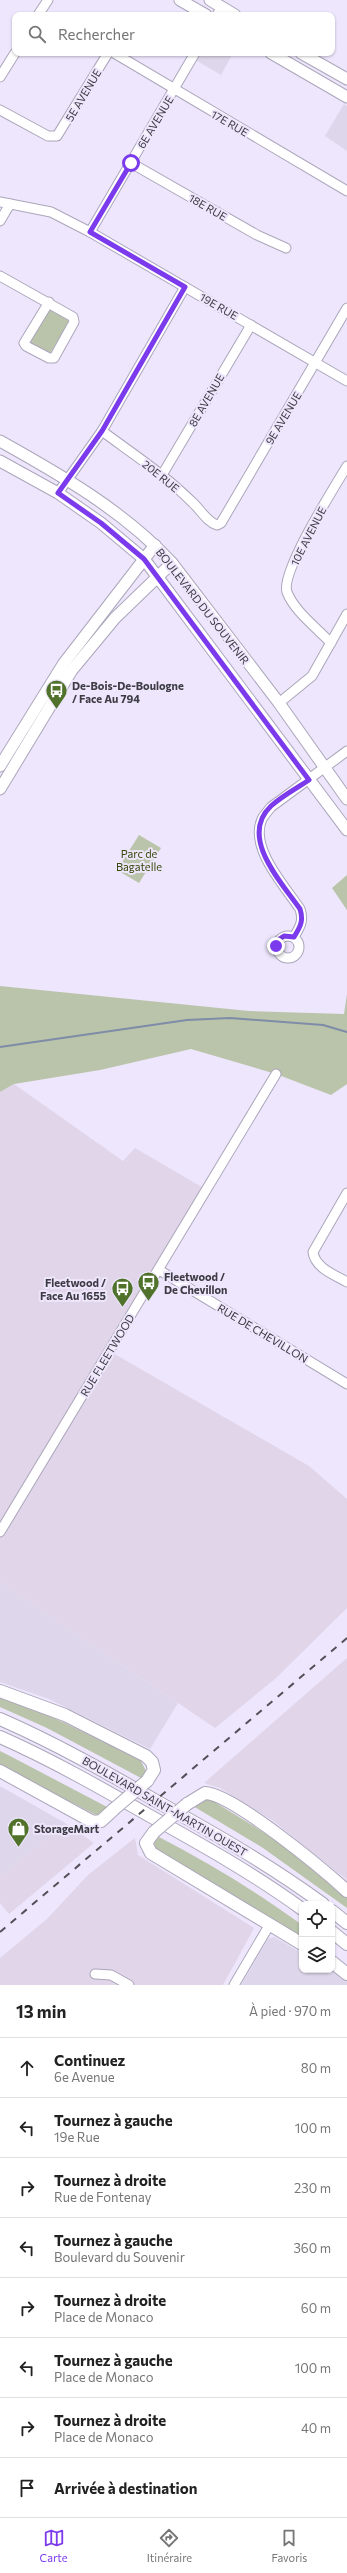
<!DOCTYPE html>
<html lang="fr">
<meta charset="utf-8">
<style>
body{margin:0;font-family:Commissioner,sans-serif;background:#f6f6f6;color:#222}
.controls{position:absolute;right:12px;bottom:12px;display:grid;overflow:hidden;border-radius:8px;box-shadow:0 1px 3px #0004}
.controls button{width:36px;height:36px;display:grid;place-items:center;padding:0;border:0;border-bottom:1px solid #e0e0e0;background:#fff;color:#222;font:20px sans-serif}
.stop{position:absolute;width:12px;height:12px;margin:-9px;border:3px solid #7c3aed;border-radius:50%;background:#fff}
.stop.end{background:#7c3aed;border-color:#fff;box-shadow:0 1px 4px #0008}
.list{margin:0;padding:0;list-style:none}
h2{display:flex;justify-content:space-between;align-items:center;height:52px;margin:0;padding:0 16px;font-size:17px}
h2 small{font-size:13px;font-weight:400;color:#767676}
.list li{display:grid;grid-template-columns:26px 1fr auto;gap:12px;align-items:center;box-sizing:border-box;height:60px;padding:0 16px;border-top:1px solid #e0e0e0}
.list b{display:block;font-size:15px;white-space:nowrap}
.list p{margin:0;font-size:13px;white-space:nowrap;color:#767676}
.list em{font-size:13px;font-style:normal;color:#767676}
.icon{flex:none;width:22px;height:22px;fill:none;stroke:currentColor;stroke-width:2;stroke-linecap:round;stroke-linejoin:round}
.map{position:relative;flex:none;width:347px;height:1985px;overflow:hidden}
.search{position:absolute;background:#fff;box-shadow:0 1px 3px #0004;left:12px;right:12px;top:12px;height:44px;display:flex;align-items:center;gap:10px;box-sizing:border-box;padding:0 14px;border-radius:8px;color:#767676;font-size:15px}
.sheet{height:532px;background:#fff}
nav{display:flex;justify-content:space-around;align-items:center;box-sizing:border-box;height:56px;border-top:1px solid #e0e0e0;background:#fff;font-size:11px;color:#767676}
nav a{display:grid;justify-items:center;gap:2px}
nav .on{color:#7c3aed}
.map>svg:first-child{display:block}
.commercial{fill:#ded6ea}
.industrial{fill:#e0d5e9}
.green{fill:#bac4aa}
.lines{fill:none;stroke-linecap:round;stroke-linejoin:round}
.stream{stroke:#7e8ca8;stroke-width:2}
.minor-casing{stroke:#aca6bb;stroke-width:11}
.tertiary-casing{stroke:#aca6bb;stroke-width:13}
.secondary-casing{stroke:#aca6bb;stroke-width:14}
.minor{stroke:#fff;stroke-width:9}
.tertiary{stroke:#fff;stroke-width:11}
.secondary{stroke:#fff;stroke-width:12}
.rail{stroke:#524f59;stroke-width:2;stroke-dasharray:7 7;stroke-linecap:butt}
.secondary-bridge-casing{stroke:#aca6bb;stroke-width:14;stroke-linecap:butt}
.secondary-bridge{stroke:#fff;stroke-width:12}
.route{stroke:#7c3aed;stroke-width:5}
.labels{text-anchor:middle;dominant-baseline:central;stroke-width:4;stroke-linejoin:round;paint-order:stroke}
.street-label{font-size:11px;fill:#3d3b43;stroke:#ede6fc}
.poi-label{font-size:11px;font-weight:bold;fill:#3d3b43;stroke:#ede6fc;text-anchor:start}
.park-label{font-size:11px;fill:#364709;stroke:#ede6fc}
</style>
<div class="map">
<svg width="347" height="1985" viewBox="0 0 347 1985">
<rect width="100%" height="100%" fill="#ede6fc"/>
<g class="commercial">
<polygon points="184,53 233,53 221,75"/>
<polygon points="344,104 347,106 347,151 325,136"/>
<polygon points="0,1582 178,1703 150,1749 49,1699 0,1682"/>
<polygon points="0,1786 65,1823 0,1877"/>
<polygon points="274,1937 302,1953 302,1970 331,1970 347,1980 347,1985 241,1985 268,1939"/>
</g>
<g class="industrial">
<polygon points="14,1084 123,1161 135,1148 207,1190 111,1352 309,1466 347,1499 347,1608 276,1678 215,1728 0,1582 0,1092"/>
<polygon points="347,1658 347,1880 272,1820 220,1788 204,1783"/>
<polygon points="65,1823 94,1843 9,1914 0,1903 0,1877"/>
<polygon points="135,1838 138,1855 254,1928 223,1985 0,1985 0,1958 47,1919 88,1875"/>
</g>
<g class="green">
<polygon points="52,308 67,318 69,323 49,355 31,345 31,341 48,309"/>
<polygon points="139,835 161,848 139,883 117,870"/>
<polygon points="347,875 347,910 332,888"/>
<polygon points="0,986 249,1011 344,1014 347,994 347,1084 331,1095 276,1074 191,1049 100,1070 14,1084 0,1092"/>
<polygon points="0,1698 50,1716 140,1759 146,1771 141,1778 47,1728 0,1707"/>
<polygon points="0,1751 10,1756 109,1808 98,1816 0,1766"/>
<polygon points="207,1799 213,1801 286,1846 347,1897 347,1908 263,1848 193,1806 199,1801"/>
<path d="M159,1837C209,1863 257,1892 302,1925V1940L156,1853L154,1842Z"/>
</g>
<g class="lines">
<polyline class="stream" points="0,1047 187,1020 230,1018 323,1025 347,1032"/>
<defs>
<g id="minor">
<polyline points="38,15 48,0"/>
<polyline points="217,15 222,7"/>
<polyline points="114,53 347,191"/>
<polyline points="0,77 15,53"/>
<polyline points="0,110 48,136 57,136 108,53"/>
<polyline points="131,163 257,235 286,248"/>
<polyline points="0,202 51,212 90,232 347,381"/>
<polyline points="0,221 10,204"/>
<polyline points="90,232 195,53"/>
<polyline points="0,276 73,317 74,322 54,358 49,358 26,346 24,343 49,302"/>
<path d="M102,431C133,454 165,475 192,502C200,509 207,522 217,525L221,523L347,308"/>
<polyline points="162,475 251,325"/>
<polyline points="58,493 102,431 185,287"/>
<path d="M331,643C317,628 294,611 287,592C280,573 335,486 347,466"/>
<polyline points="279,703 312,676 347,614"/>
<circle cx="288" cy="947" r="11"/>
<path d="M294,937C300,927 304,921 300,909C285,886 249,848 262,819C264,815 268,811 271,807L347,751"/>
<path d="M347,1193L313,1252C315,1268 335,1275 347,1282"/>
<polyline points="159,1270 347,1384"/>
<polyline points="0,1532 276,1074"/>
<polyline points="95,1974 111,1975 129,1985"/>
<polyline points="234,1985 270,1924"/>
</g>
<g id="tertiary">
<polyline points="180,0 206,15"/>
<polyline points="210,0 235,15"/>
<polyline points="271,53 347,97"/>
<polyline points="301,53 347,79"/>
<path d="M0,441C61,475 124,511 172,563L279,703L347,799"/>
<polyline points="0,461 58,493 101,523 144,559 347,830"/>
<polyline points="0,766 64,663 155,545"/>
<polyline points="0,789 72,670 115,618 172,563"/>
</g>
<g id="secondary">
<polyline points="0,1691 65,1715 146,1756 152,1762 154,1770 147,1781"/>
<path d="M0,1719C55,1743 106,1772 158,1802C215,1834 270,1865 323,1904"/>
<path d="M0,1737C52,1760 101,1788 150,1816C202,1845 254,1874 302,1909"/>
<polyline points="0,1771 93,1822 101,1821 114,1809"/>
<path d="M187,1804L205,1793C233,1794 324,1870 347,1891"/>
<polyline points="154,1832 146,1843 151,1853 302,1944"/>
<polyline points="332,1911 347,1923"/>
<polyline points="332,1932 347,1944"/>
<polyline points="332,1962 347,1974"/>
</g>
</defs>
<use href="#minor" class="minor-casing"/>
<use href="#tertiary" class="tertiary-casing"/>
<use href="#secondary" class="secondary-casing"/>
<use href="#minor" class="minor"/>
<use href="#tertiary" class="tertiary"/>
<use href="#secondary" class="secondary"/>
<polyline class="rail" points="0,1932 347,1638"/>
<defs>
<g id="secondary-bridge">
<polyline points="114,1809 147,1781"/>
<polyline points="154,1832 187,1804"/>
</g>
</defs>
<use href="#secondary-bridge" class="secondary-bridge-casing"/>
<use href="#secondary-bridge" class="secondary-bridge"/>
</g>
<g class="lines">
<path class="route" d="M131,163L90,232L185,287L102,431L58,493L101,523L144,559L309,780C297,788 282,796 271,806C238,837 282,883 300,909C304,921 300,927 294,937L284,936L278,940L276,946"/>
</g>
<defs>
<symbol id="bus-pin" viewBox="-11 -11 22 30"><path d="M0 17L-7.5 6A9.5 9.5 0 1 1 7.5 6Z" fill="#50722a" stroke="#ede6fc"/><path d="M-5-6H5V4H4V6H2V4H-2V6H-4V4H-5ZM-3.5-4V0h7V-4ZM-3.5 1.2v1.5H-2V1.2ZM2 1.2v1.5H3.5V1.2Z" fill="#fff"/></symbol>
<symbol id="shop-pin" viewBox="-11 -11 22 30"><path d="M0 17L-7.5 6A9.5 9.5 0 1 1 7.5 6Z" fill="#50722a" stroke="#ede6fc"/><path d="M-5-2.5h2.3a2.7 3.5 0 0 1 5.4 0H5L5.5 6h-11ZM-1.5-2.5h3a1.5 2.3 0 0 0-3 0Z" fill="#fff"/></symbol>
</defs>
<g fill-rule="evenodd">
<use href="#bus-pin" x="44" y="678" width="25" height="34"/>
<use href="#bus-pin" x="136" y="1270" width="25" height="34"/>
<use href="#bus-pin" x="110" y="1276" width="25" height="34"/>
<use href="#shop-pin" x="6" y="1816" width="25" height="34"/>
</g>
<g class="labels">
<g class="street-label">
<text transform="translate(83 95) rotate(-59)">5E AVENUE</text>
<text transform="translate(155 122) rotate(-59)">6E AVENUE</text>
<text transform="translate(230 123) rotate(30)">17E RUE</text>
<text transform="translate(208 207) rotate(30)">18E RUE</text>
<text transform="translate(219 306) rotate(30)">19E RUE</text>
<text transform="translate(206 400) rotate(-60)">8E AVENUE</text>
<text transform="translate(283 418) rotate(-59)">9E AVENUE</text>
<text transform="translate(161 476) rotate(39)">20E RUE</text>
<text transform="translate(308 536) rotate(-63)">10E AVENUE</text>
<text transform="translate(203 606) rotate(52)">BOULEVARD DU SOUVENIR</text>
<text transform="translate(263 1333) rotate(31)">RUE DE CHEVILLON</text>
<text transform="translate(107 1355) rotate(-59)">RUE FLEETWOOD</text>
<text transform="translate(165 1806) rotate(30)">BOULEVARD SAINT-MARTIN OUEST</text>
</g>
<g class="poi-label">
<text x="72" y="685">De-Bois-De-Boulogne<tspan x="72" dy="13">/ Face Au 794</tspan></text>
<text x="164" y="1276">Fleetwood /<tspan x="164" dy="13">De Chevillon</tspan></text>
<text x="106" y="1282" text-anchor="end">Fleetwood /<tspan x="106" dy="13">Face Au 1655</tspan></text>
<text x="34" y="1828">StorageMart</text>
</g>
<g class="park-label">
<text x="139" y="853">Parc de<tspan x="139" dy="13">Bagatelle</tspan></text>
</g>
</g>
</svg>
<div class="controls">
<button><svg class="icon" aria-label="locate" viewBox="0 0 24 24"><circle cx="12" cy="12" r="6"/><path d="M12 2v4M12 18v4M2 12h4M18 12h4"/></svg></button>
<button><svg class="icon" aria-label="layers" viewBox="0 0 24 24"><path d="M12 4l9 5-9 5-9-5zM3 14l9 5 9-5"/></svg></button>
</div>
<div class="stop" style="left:131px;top:163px"></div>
<div class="stop end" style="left:276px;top:946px"></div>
<div class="search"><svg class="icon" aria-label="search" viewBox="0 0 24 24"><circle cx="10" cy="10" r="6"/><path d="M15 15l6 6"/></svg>Rechercher</div>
</div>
<section class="sheet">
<h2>13 min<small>À pied · 970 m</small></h2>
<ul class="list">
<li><svg class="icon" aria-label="ahead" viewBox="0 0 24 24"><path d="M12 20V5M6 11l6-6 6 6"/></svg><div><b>Continuez</b><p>6e Avenue</p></div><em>80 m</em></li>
<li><svg class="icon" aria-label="left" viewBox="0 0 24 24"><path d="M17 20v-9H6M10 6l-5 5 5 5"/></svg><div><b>Tournez à gauche</b><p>19e Rue</p></div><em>100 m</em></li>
<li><svg class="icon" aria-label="right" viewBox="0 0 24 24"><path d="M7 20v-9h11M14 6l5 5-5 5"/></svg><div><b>Tournez à droite</b><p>Rue de Fontenay</p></div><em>230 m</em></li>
<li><svg class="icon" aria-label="left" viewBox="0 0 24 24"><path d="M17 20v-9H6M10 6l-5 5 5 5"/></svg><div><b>Tournez à gauche</b><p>Boulevard du Souvenir</p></div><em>360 m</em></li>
<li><svg class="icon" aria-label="right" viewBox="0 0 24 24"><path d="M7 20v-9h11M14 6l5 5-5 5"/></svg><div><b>Tournez à droite</b><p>Place de Monaco</p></div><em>60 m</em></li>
<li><svg class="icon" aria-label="left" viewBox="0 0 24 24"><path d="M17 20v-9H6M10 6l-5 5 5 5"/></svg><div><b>Tournez à gauche</b><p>Place de Monaco</p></div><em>100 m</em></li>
<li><svg class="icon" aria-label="right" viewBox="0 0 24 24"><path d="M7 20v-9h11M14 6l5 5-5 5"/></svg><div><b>Tournez à droite</b><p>Place de Monaco</p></div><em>40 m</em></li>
<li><svg class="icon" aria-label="arrive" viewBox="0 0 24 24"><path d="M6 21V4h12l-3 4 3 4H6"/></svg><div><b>Arrivée à destination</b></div></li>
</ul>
</section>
<nav>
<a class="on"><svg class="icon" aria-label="map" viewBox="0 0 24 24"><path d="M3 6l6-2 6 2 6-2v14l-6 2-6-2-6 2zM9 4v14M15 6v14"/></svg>Carte</a>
<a><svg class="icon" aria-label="directions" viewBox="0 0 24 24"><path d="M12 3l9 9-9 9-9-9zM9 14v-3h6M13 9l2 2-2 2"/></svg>Itinéraire</a>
<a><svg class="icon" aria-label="saved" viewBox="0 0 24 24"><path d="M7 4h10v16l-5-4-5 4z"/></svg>Favoris</a>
</nav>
